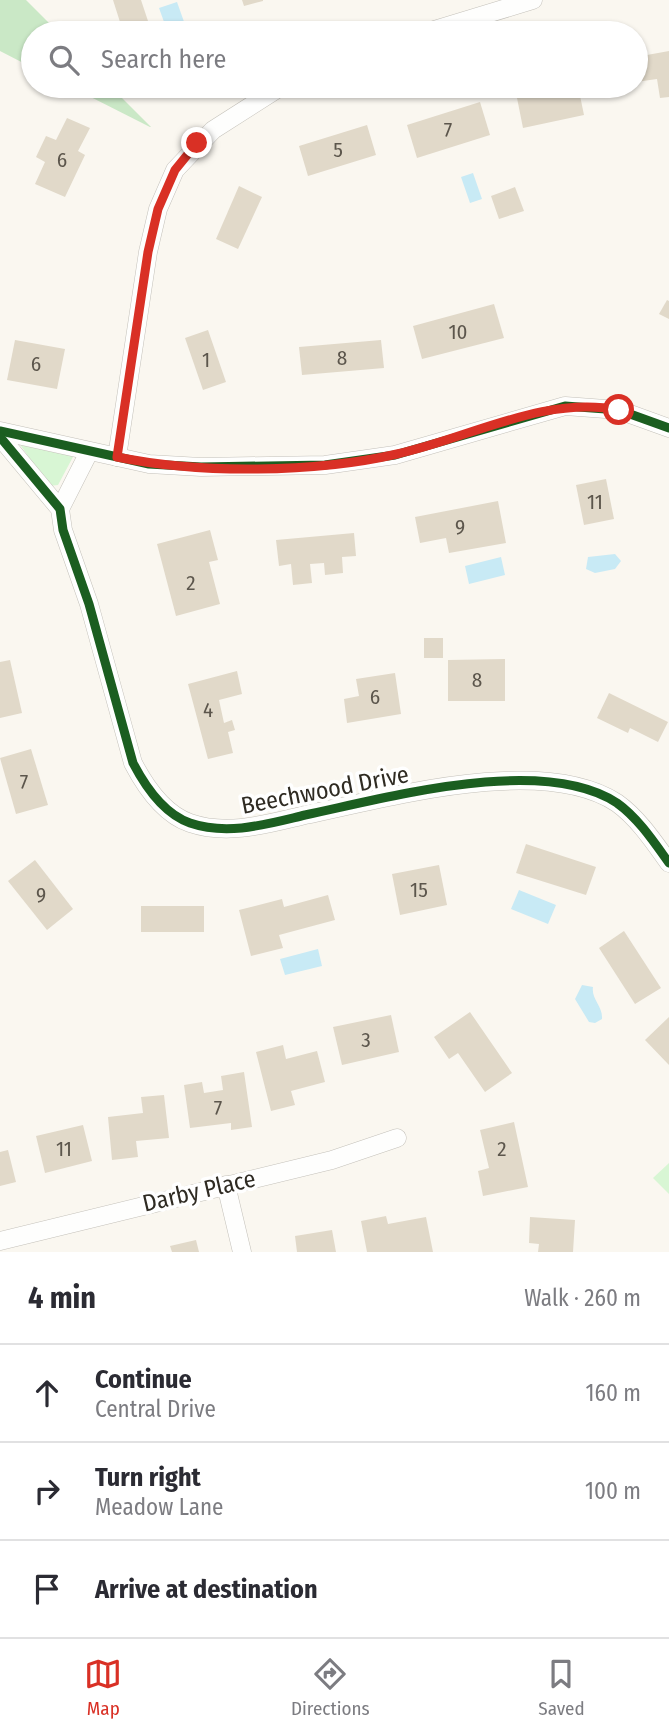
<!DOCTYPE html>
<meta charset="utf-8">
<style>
body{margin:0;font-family:"Fira Sans Condensed",sans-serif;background:#f7f7f7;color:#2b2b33}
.stop{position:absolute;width:21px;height:21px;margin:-16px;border:5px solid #d93025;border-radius:50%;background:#fff}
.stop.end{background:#d93025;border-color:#fff;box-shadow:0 2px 7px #0008}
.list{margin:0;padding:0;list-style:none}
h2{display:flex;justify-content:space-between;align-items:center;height:91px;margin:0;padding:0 28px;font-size:30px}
h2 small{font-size:23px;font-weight:400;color:#7c7c81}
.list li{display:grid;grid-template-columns:46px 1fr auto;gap:21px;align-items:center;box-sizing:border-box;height:98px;padding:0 28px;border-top:2px solid #e1e1e2}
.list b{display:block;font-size:26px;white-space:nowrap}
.list p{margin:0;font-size:23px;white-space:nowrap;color:#7c7c81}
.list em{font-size:23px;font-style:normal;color:#7c7c81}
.icon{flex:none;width:38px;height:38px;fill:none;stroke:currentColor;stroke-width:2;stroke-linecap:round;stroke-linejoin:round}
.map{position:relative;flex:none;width:669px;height:1252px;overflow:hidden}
.search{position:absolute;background:#fff;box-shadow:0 2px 5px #0004;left:21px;right:21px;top:21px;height:77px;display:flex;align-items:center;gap:18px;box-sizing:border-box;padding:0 24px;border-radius:38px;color:#7c7c81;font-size:26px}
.sheet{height:385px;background:#fff}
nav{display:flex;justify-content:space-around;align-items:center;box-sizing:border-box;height:98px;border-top:2px solid #e1e1e2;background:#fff;font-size:19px;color:#7c7c81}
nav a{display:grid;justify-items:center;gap:4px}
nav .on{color:#d93025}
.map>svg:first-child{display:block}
.green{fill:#d8f6d4}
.forest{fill:#cae8c6}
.water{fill:#c8eaf5}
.building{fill:#e1d9c9}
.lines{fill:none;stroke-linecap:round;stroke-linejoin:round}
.minor-casing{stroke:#c4c1ba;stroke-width:19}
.minor{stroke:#fefefd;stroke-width:18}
.cycleway-casing{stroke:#fff;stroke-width:13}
.cycleway{stroke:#1b5e20;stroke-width:9}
.route{stroke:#d93025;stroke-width:9}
.labels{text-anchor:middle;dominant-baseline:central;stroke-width:7;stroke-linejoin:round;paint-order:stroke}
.number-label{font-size:21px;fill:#5c564c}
.street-label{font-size:24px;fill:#2f2b23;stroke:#fff}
</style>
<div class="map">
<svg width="669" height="1252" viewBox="0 0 669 1252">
<rect width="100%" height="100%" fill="#faf7f0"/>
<g class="green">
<polygon points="19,443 74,455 58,485 49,486"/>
<polygon points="669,1163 669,1194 653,1178"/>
</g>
<g class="forest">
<polygon points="0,0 26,0 59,33 33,33 33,68 0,51"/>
<polygon points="69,86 110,86 151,127 150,127"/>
</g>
<g class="water">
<polygon points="177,2 188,33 168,33 159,8"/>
<polygon points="473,173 482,199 470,203 461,177"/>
<polygon points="615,554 621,561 615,569 595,573 586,569 588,557"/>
<polygon points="501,557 505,575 469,584 465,566"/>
<polygon points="519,890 556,905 548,924 511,909"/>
<polygon points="318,949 322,966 285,975 280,959"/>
<path d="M582,985L593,987C591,999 603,1006 602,1019L595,1023L589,1022L575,999Z"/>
</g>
<g class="building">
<polygon points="113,0 141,0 152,33 118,33 115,24 120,22"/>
<polygon points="242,0 263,0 263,1 244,6"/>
<polygon points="669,51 669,97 660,98 657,79 636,82 636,57"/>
<polygon points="528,86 557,86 558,88 578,86 584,115 523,128 515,88"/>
<polygon points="480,102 490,135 417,158 407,125"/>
<polygon points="67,118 90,128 78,151 85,155 65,197 35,184 45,162 36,157 46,136 56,140"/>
<polygon points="367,125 376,155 308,176 299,146"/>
<polygon points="239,186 262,197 238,249 216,239"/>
<polygon points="515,187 524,211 499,219 491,196"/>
<polygon points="667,300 669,301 669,319 659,314"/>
<polygon points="494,304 504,338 422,359 413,326"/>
<polygon points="208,330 226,382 203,390 185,338"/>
<polygon points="15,340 65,349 57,389 7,380"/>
<polygon points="381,340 384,368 302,375 299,347"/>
<polygon points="606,479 614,519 584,525 576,485"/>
<polygon points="498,501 506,543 449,553 446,538 420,543 415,517"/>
<polygon points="210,530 218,560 209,562 220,604 176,616 157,544"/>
<polygon points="354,533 356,556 342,557 343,573 325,575 324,563 310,564 312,583 293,585 291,564 279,566 276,540"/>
<rect x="424" y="638" width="19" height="20"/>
<polygon points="505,659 505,701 448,701 448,660"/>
<polygon points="10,660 22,713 0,718 0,662"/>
<polygon points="237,671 242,694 219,700 224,723 232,720 235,730 228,732 233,753 208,759 188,684"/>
<polygon points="395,673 401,714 347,723 344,699 359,696 356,679"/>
<polygon points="609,693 668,722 658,742 630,728 628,733 597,718"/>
<polygon points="31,749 48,805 16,814 0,758"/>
<polygon points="526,844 596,867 586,895 516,873"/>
<polygon points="35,860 73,909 47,930 8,881"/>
<polygon points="439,865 447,905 400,915 392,874"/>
<polygon points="328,895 335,920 279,935 283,948 251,956 239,910 282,899 284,907"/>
<rect x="141" y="906" width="63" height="26"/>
<polygon points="624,931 661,988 635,1004 599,948"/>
<polygon points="470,1012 512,1073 485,1092 458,1053 449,1059 434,1037"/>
<polygon points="391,1015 399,1052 342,1065 333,1027"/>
<polygon points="669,1017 669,1065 645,1040"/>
<polygon points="283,1045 286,1059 317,1051 325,1082 291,1091 295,1105 271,1111 256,1052"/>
<polygon points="244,1072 252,1127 231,1130 231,1123 190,1128 184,1085 202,1082 204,1093 223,1090 221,1076"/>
<polygon points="164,1095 169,1138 136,1141 138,1157 112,1160 108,1117 143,1113 141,1097"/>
<polygon points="514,1122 528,1187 483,1196 478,1171 489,1168 480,1130"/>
<polygon points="83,1125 92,1161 45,1173 36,1136"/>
<polygon points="8,1150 16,1182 0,1186 0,1152"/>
<polygon points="386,1216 388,1224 426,1217 433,1252 367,1252 361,1221"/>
<polygon points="530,1217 575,1220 573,1252 538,1252 539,1244 529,1243"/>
<polygon points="332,1230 336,1252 297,1252 295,1236"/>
<polygon points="196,1240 199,1252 172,1252 170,1246"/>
</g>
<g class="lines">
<defs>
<g id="minor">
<polyline points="424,33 533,0"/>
<polyline points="0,431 149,464 201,467 325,465 395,455 565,406 619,410 669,428"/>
<path d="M0,437L60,509L63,530L89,604L133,763C145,786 164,814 190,823C228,836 267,824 305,815C387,798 542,754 617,803C638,818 654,842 669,863"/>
<polyline points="117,457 148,252 158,209 175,170 213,130 282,86"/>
<polyline points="60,509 89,452"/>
<polyline points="226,1185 242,1252"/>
<polyline points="0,1241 332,1160 397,1138"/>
</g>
</defs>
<use href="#minor" class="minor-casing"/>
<use href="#minor" class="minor"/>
<defs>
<g id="cycleway">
<polyline points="0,431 149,464 201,467 325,465 395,455 565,406 619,410 669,428"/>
<path d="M0,437L60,509L63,530L89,604L133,763C145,786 164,814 190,823C228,836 267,824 305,815C387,798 542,754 617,803C638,818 654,842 669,863"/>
</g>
</defs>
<use href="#cycleway" class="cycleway-casing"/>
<use href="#cycleway" class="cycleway"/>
</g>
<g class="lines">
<path class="route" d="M197,143L175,170L158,209L148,252L117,457C200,474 315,473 397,454C470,438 544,395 619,410"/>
</g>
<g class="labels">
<g class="number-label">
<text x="448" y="130">7</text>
<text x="338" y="150">5</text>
<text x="62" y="160">6</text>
<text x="458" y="332">10</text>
<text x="342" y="358">8</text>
<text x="206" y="360">1</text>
<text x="36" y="364">6</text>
<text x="595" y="502">11</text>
<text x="460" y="527">9</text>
<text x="191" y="583">2</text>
<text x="477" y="680">8</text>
<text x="375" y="697">6</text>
<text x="208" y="710">4</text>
<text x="24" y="782">7</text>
<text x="419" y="890">15</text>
<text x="41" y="895">9</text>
<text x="366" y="1040">3</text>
<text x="218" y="1108">7</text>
<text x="64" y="1149">11</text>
<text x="502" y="1149">2</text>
</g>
<g class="street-label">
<text transform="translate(325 790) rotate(-11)">Beechwood Drive</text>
<text transform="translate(199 1191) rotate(-13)">Darby Place</text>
</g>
</g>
</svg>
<div class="stop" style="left:619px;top:410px"></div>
<div class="stop end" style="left:197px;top:143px"></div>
<div class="search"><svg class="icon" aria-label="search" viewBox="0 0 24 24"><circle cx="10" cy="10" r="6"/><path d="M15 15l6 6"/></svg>Search here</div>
</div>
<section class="sheet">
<h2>4 min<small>Walk · 260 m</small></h2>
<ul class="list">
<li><svg class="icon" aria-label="ahead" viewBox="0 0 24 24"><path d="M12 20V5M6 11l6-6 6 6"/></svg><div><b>Continue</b><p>Central Drive</p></div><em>160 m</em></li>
<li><svg class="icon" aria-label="right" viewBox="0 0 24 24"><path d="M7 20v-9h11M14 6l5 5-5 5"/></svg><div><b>Turn right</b><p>Meadow Lane</p></div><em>100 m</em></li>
<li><svg class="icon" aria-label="arrive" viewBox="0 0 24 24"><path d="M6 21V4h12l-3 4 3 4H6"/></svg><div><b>Arrive at destination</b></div></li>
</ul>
</section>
<nav>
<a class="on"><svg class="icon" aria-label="map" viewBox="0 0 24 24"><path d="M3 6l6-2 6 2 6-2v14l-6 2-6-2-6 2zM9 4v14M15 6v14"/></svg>Map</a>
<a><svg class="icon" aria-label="directions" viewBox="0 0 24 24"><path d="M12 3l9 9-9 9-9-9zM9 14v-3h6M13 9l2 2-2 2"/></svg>Directions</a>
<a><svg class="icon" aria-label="saved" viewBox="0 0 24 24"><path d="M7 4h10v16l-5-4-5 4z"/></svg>Saved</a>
</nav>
